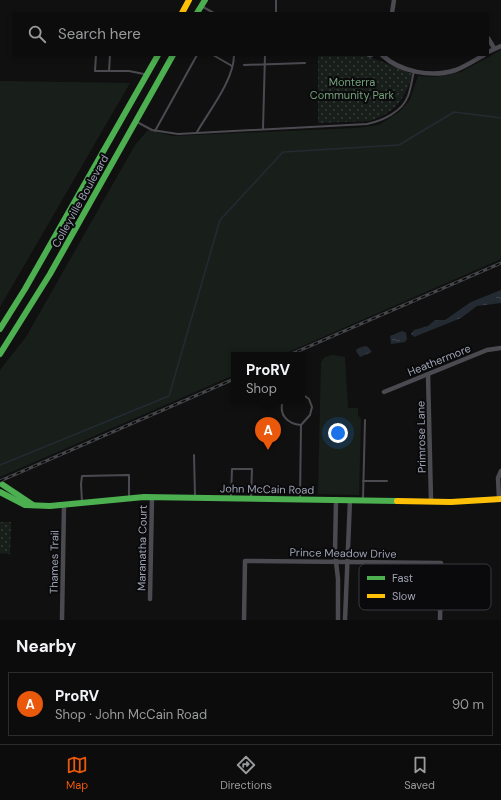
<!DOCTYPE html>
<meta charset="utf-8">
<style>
body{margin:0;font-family:"DM Sans",sans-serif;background:#151515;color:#f1f3f6}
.you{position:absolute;left:338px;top:433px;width:14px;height:14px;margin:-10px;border:3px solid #fff;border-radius:50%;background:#1a73e8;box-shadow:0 0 0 6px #1a73e833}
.badge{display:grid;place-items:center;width:26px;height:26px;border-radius:50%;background:#ea580c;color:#fff;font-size:13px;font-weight:700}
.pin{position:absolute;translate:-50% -33px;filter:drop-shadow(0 1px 2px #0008)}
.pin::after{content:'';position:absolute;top:21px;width:14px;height:12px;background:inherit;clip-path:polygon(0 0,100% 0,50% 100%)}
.popup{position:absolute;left:231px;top:352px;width:74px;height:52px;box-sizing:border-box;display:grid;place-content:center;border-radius:0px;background:#0c0c0c;filter:drop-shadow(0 1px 3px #0005);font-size:13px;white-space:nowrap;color:#9a9b9d}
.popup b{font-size:15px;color:#f1f3f6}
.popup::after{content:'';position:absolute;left:50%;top:100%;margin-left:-8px;border:8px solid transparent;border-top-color:#0c0c0c}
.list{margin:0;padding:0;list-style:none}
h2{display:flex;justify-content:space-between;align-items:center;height:52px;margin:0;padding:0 16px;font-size:17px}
h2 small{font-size:13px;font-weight:400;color:#9a9b9d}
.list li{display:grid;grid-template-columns:26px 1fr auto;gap:12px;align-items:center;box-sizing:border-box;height:64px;margin:0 8px 8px;padding:0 8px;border:1px solid #2c2c2d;border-radius:0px}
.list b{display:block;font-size:15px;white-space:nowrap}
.list p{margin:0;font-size:13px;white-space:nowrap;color:#9a9b9d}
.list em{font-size:13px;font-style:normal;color:#9a9b9d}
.icon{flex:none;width:22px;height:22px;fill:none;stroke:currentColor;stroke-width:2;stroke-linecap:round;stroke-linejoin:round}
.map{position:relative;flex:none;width:501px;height:620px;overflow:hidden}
.search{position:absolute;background:#0c0c0c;box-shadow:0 2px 6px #0003;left:12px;right:12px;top:12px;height:44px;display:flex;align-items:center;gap:10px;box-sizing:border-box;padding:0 14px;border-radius:0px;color:#9a9b9d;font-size:15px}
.sheet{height:124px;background:#0c0c0c}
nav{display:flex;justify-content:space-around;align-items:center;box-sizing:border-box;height:56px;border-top:1px solid #2c2c2d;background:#0c0c0c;font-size:11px;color:#9a9b9d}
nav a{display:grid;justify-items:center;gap:2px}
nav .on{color:#ea580c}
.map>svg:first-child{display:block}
.grass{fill:#181f1a}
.park{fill:url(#park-dots)}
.water{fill:url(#water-ripples)}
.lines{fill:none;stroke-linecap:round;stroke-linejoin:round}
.stream{stroke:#232a32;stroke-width:1.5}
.lane{stroke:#4a4a50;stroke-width:2}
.street{stroke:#4a4a50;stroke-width:4.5}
.fast{stroke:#4caf50;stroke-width:6}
.slow{stroke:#ffc107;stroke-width:6}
.rail-casing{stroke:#444649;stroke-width:3}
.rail{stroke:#0a0a0c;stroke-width:1.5;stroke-dasharray:4.5;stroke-linecap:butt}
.labels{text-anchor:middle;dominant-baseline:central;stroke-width:4;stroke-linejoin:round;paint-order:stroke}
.park-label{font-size:11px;fill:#74a07b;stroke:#0a0a0c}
.street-label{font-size:11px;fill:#9fa3b3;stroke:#0a0a0c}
.key{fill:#0a0a0c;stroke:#37383e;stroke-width:1}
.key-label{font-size:11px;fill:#9fa3b3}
</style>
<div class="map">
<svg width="501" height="620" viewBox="0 0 501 620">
<defs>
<pattern id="park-dots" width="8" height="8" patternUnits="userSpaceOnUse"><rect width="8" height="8" fill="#181f1a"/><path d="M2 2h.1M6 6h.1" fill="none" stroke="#363c39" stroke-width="1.8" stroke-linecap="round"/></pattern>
<pattern id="water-ripples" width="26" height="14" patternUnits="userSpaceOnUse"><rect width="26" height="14" fill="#232a32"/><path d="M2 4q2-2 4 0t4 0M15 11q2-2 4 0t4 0" fill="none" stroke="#40464d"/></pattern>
</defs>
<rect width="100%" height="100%" fill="#101010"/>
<g class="grass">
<polygon points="501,50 501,259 282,355 234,355 234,375 0,477 0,370 26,337 135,145 148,130 173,136 356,128 379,125 399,112 410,100 418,76 435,77 461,72"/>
<polygon points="0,81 130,83 0,307"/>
<polygon points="333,355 345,357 348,408 358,408 358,415 361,419 359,495 318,494 321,362 325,357"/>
</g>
<g class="park">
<path d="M318,55H365L412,74C406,98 394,114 369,121L318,123Z"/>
<polygon points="0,522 11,522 10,554 0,553"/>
</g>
<g class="water">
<polygon points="501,290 501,303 477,306 461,318 414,337 411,334 414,330 428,326 435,320 445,320 471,302"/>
<polygon points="402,331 406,333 407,339 405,342 391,344 390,336"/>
<polygon points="365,346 368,347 372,352 360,357 356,351 357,349"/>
</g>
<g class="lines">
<polyline class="stream" points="0,465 169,396 220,220 283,152 399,145 454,112 501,118"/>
<g class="lane">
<polyline points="276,0 276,13"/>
<polyline points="203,7 214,13 236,13"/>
<polyline points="96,55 95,71 129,71 144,74"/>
<polyline points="213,55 232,66"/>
<polyline points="244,65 305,63"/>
<polyline points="109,71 110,55"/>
<path d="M137,122L152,130L178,134L367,124C382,121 402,112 408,96C411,88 412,79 414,71"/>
<polyline points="263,129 265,55"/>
<polyline points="155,131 197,55"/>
<path d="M197,132C209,111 234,80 234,55"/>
<path d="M283,401C278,415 288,424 301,425"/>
<polyline points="194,455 195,496"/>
<polyline points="363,481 387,481"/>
<polyline points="231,497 232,469 252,469 251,497"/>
<polyline points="300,498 301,425 310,415 312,407 309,399 302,394"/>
<polyline points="363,499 365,420"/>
<polyline points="82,502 81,484 82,476 129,475 129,497"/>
</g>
<g class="street">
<polyline points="392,13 394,0"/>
<polyline points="488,38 494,48"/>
<polyline points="488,52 501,46"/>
<polyline points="369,55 371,55"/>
<path d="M382,55C400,72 432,78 456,70C466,66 475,60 484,55"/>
<polyline points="428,374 431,501"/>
<polyline points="384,392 487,350 501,348"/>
<polyline points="336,499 335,553 338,579 338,620"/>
<polyline points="499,499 498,478 501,471"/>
<polyline points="150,599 152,497"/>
<polyline points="62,620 64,505"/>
<polyline points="244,620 245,561 441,563 440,620"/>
<polyline points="345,620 350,500"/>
</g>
<g class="fast">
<polyline points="197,13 205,0"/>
<polyline points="0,329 25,289 158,55"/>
<polyline points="0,354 50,274 173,55"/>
<polyline points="0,483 33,505"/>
<polyline points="0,492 25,505 50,506 144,497 397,501"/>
</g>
<g class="slow">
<polyline points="182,13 189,0"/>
<polyline points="397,501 451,502 501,499"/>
</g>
<defs>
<g id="rail">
<polyline points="289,355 501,263"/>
<polyline points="0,481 234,379"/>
</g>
</defs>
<use href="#rail" class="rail-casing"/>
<use href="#rail" class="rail"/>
</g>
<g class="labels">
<g class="park-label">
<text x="352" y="82">Monterra<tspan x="352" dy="13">Community Park</tspan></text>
</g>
<g class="street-label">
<text transform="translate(80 201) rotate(-61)">Colleyville Boulevard</text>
<text transform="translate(439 360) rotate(-22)">Heathermore</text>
<text transform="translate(421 437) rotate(-91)">Primrose Lane</text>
<text transform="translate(267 489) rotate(1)">John McCain Road</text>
<text transform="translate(142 548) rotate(-89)">Maranatha Court</text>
<text transform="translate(343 553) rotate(1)">Prince Meadow Drive</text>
<text transform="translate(54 562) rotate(-89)">Thames Trail</text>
</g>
</g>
<rect x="359" y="564" width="132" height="46" rx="6" class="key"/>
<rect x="367" y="576" width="18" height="4" fill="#4caf50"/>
<rect x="367" y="594" width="18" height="4" fill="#ffc107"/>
<g class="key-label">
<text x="392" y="582">Fast</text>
<text x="392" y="600">Slow</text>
</g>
</svg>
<div class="you"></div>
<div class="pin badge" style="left:268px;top:450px">A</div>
<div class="popup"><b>ProRV</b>Shop</div>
<div class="search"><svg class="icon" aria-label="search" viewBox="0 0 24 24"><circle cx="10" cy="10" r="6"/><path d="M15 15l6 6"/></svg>Search here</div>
</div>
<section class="sheet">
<h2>Nearby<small></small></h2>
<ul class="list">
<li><span class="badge">A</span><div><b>ProRV</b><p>Shop · John McCain Road</p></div><em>90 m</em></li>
</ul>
</section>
<nav>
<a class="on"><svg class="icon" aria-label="map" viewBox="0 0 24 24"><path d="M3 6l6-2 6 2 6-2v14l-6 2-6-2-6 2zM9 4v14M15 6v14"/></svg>Map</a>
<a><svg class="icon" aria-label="directions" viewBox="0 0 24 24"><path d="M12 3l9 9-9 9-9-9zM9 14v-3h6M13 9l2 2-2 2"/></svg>Directions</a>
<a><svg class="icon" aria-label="saved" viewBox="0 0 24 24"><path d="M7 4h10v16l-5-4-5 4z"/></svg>Saved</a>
</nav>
